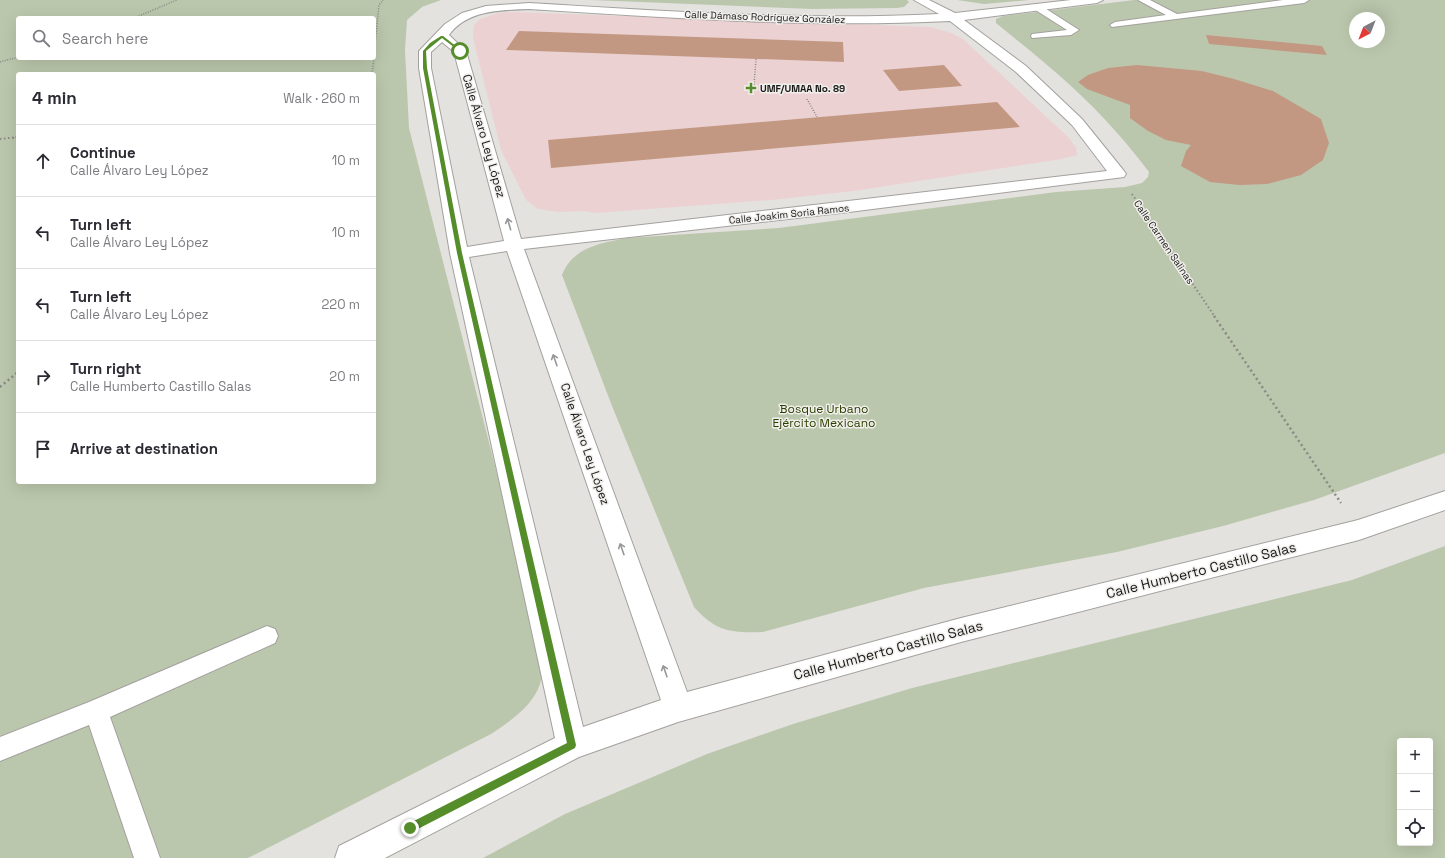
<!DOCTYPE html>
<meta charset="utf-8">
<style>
body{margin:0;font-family:"Space Grotesk",sans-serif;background:#f2f2f3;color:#2b2b33}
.controls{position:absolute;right:12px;bottom:12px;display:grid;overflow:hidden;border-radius:4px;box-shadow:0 4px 16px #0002}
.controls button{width:36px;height:36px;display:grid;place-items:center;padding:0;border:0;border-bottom:1px solid #e1e1e2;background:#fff;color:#2b2b33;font:20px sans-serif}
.compass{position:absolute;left:1349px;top:12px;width:36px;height:36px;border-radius:50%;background:#fff;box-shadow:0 4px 16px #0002;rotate:222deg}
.stop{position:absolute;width:12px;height:12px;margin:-9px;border:3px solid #558d2a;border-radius:50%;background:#fff}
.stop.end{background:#558d2a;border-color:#fff;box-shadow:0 1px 4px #0008}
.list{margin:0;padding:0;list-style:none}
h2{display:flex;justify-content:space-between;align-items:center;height:52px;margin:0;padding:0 16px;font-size:17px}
h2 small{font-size:13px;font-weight:400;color:#7c7c81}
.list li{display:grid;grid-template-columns:26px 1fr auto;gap:12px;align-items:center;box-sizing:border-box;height:72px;padding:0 16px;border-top:1px solid #e1e1e2}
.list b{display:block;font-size:15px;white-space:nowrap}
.list p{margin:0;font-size:13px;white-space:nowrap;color:#7c7c81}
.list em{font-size:13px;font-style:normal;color:#7c7c81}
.icon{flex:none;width:22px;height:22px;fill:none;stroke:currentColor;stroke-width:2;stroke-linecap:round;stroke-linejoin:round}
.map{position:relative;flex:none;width:1445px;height:858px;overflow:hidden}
.search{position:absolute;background:#fff;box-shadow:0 4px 16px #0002;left:16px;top:16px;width:360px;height:44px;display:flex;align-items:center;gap:10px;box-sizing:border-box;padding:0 14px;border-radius:4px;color:#7c7c81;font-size:15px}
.panel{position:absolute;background:#fff;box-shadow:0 4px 16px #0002;left:16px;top:72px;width:360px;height:412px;border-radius:4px}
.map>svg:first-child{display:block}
.medical{fill:#ecd1d2}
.green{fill:#bbc7ac;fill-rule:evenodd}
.building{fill:#c29883}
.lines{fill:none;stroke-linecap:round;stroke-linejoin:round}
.service-casing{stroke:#a3a19e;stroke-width:2}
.minor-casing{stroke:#a3a19e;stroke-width:2}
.path-far2{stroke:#8a8987;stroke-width:1.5;stroke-dasharray:1 1.5;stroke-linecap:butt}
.path-far1{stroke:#8a8987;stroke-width:2;stroke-dasharray:1.5 2.5;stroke-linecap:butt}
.path{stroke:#8a8987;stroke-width:2.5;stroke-dasharray:2 3;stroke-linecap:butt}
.service{fill:#fff;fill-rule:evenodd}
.minor{fill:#fff;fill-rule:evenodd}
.oneway{stroke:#979797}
.route{fill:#558d2a}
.poi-dot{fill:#558d2a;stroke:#f1efec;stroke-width:1.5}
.labels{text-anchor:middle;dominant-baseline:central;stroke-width:3;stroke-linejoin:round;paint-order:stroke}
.far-street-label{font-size:10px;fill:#181817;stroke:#f1efec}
.far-poi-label{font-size:10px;font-weight:bold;fill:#181817;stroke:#f1efec;text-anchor:start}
.street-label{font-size:12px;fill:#181817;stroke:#f1efec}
.park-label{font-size:12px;fill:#2b3f00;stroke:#f1efec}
.near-street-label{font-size:14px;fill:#181817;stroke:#f1efec}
</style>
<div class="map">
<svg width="1445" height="858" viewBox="0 0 1445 858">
<rect width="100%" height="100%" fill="#e4e2df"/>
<polygon class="medical" points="511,12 931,27 951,33 963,39 1068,137 1076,147 1077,155 1062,159 854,191 771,200 595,213 584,211 558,212 538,209 526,200 501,150 473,38 474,25 480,19 498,13"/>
<g class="green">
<path d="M0,0H441L422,7L407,20L405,50L409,128L538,635C539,647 543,662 542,675C539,702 512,720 491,734L248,858H0ZM18,18H374V58H18ZM18,74H374V482H18Z"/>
<polygon points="591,0 907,0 909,2 904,7 897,8 812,9"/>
<polygon points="957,0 1029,0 984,4"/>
<path d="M1134,0H1445V453L1314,500L1223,526L1117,552L924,588L763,632C732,633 716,632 694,607L612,406L562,275C573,247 601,243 627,238L779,228L1056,192L1125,187L1142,183L1148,177L1149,172C1139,159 1129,146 1118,134C1082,92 1039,58 996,23V19L1003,16ZM1355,18H1379V42H1355Z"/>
<path d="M1445,546V858H483L565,814L707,754L793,724L912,688L1352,580ZM1400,741H1430V843H1400Z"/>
</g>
<g class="building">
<polygon points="519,31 843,42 844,62 506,50"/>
<polygon points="1206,35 1322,46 1327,55 1209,44"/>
<polygon points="944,65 962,86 899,91 883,70"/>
<polygon points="1137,65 1202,71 1234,79 1273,91 1321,119 1329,143 1323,160 1301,175 1267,184 1239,185 1210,182 1181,166 1186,151 1191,145 1166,140 1148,131 1130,118 1130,105 1087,89 1078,82 1088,75 1108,68"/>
<polygon points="997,102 1020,127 551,168 548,140"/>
</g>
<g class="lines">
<defs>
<g id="service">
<polygon points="1138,0 1150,0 1177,14 1283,0 1309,0 1304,3 1112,27 1110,25 1115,22 1166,15"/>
<polygon points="1037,4 1040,5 1079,30 1071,35 1032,38 1031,36 1032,34 1067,30 1034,9 1034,5"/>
<polygon points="267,626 275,629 278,636 275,643 110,717 160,858 134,858 89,725 0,761 0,737 89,702"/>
</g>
<path id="minor" d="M914,0H929L955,13L1071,0H1103L1097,3L964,20L1026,66L1082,119L1124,171L1126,174L1124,177L849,212L524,249L687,692L961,618L1358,520L1445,491V510L1359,540L961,642L678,722L579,757L385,858H335L339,846L555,738L450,253L419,68V51L445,24L462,13L486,6L529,3C666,11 802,21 939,14ZM529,9C670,18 810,28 950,21L1016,72L1072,125L1107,171L521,239L466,51L449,35C467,10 501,10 529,9ZM442,42L454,52L504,241L467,247L431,68V52ZM507,251L661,700L583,727L469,257Z"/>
</defs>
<use href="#service" class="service-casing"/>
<use href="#minor" class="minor-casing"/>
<g class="path-far2">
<polyline points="134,18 177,0"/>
<polyline points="374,54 379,5 383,0"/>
<polyline points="0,62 18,57"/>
<polyline points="372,74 374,58"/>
<polyline points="754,85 756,59"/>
<polyline points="807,99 817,117"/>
<polyline points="13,138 18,137"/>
</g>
<g class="path-far1">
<polyline points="0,139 18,137"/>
<polyline points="1132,194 1215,317"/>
</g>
<g class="path">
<polyline points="1214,316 1341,503"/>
<polyline points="0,387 18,372"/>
</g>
<use href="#service" class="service"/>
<use href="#minor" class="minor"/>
</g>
<defs><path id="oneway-shaft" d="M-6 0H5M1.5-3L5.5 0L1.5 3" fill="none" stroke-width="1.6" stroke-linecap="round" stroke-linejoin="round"/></defs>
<g class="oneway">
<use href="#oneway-shaft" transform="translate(509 224) rotate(-106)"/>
<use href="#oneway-shaft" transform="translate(555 360) rotate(-109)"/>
<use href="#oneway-shaft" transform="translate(622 549) rotate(-109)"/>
<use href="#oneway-shaft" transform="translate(665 671) rotate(-109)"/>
</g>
<polygon class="route" points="441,36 443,36 462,51 459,51 442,38 426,51 427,68 462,253 576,745 575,748 410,833 406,831 406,825 567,743 457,253 423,68 423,51 430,43"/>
<path class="poi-dot" d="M749 82h4v4h4v4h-4v4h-4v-4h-4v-4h4z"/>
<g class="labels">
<g class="far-street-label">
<text transform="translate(765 17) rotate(2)">Calle Dámaso Rodríguez González</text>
<text transform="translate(789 214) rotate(-6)">Calle Joakim Soria Ramos</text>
<text transform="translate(1164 242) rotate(56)">Calle Carmen Salinas</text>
</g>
<g class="far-poi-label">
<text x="760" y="88">UMF/UMAA No. 89</text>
</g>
<g class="street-label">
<text transform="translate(484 136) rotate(74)">Calle Álvaro Ley López</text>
<text transform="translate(585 444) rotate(71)">Calle Álvaro Ley López</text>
</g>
<g class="park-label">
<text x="824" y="409">Bosque Urbano<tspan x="824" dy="14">Ejército Mexicano</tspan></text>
</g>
<g class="near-street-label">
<text transform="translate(1201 570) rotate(-14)">Calle Humberto Castillo Salas</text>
<text transform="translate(888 650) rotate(-15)">Calle Humberto Castillo Salas</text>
</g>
</g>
</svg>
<div class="controls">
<button>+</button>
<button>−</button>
<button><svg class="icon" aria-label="locate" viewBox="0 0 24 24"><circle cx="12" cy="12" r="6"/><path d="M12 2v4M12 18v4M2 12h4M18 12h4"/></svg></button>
</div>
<svg class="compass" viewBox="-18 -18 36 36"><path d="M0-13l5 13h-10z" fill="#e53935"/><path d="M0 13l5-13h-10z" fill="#7c7c81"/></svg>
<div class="stop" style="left:460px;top:51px"></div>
<div class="stop end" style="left:410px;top:828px"></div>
<div class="search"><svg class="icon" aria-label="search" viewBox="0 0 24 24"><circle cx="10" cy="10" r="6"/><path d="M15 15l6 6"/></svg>Search here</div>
<section class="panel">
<h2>4 min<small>Walk · 260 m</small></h2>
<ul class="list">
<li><svg class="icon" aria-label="ahead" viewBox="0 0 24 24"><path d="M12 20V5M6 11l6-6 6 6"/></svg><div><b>Continue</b><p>Calle Álvaro Ley López</p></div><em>10 m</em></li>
<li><svg class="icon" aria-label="left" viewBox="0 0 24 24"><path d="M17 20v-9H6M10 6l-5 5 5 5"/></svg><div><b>Turn left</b><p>Calle Álvaro Ley López</p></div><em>10 m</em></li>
<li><svg class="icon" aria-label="left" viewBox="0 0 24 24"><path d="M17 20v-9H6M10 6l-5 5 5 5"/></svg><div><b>Turn left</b><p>Calle Álvaro Ley López</p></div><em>220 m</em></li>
<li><svg class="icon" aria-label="right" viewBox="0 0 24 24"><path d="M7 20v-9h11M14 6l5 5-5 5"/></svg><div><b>Turn right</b><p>Calle Humberto Castillo Salas</p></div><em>20 m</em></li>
<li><svg class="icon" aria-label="arrive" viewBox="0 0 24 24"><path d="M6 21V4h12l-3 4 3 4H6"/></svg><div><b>Arrive at destination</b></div></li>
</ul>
</section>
</div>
